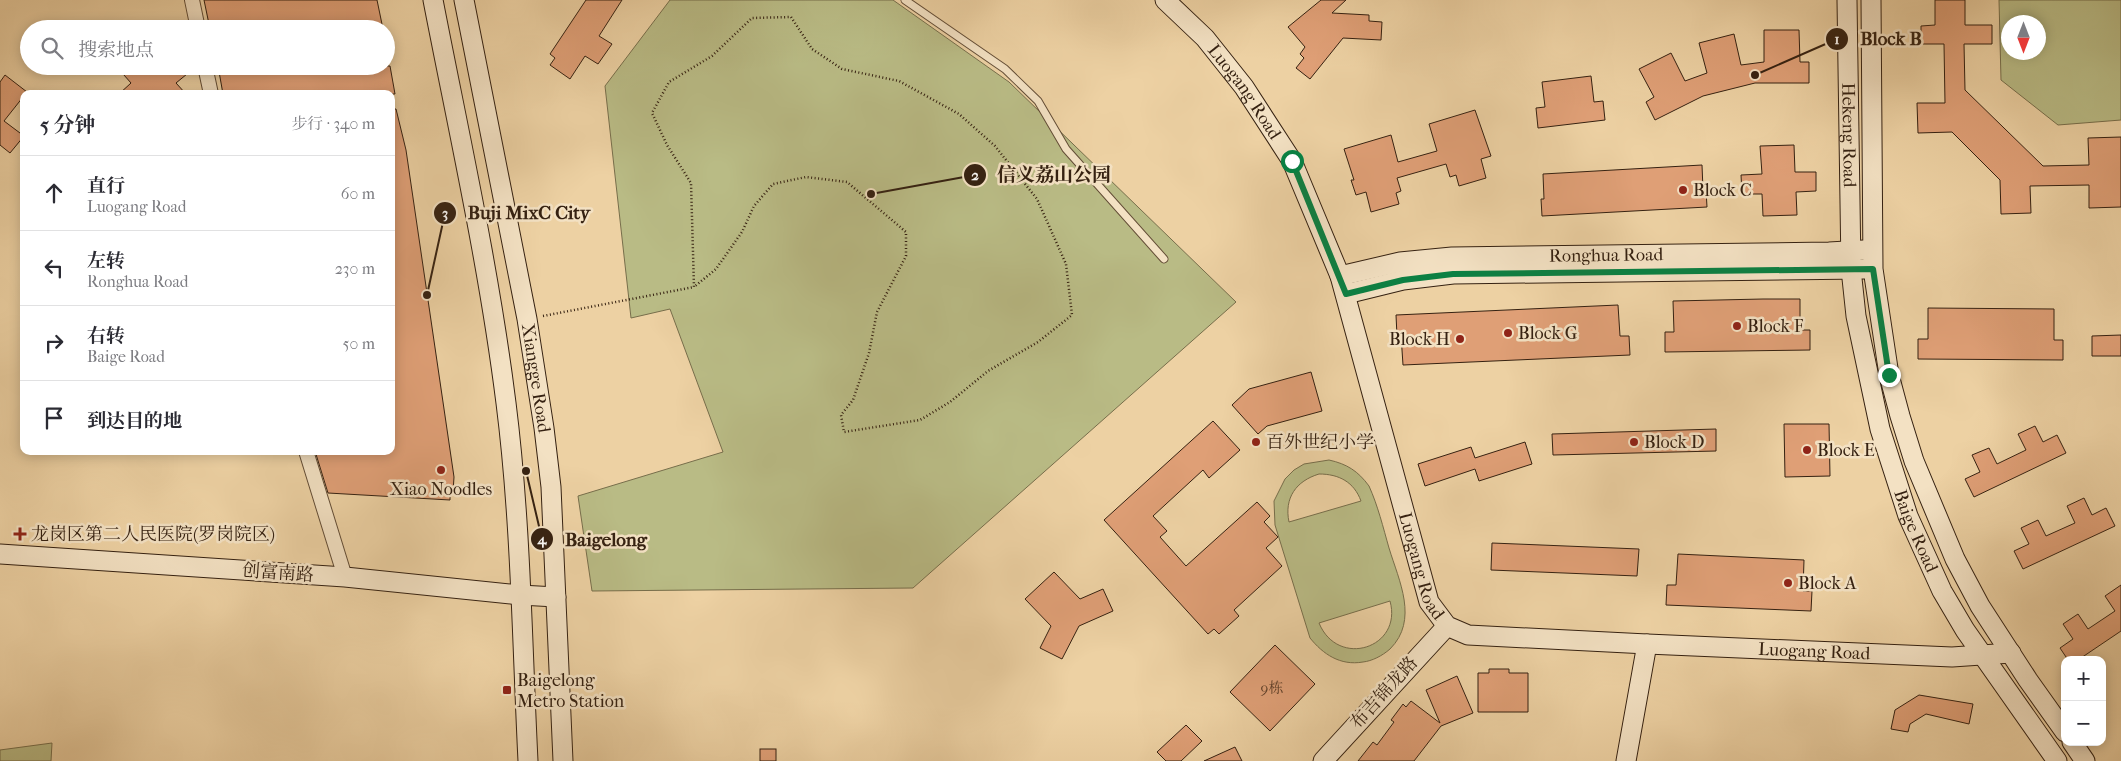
<!DOCTYPE html>
<html lang="zh">
<meta charset="utf-8">
<style>
body{margin:0;font-family:"IM FELL French Canon","Noto Serif SC",serif;background:#f2f2f3;color:#2b2b33}
.controls{position:absolute;right:15px;bottom:15px;display:grid;overflow:hidden;border-radius:10px;box-shadow:0 2px 12px #0003}
.controls button{width:45px;height:45px;display:grid;place-items:center;padding:0;border:0;border-bottom:1px solid #e1e1e2;background:#fff;color:#2b2b33;font:25px sans-serif}
.compass{position:absolute;left:2001px;top:15px;width:45px;height:45px;border-radius:50%;background:#fff;box-shadow:0 2px 12px #0003;rotate:180deg}
.stop{position:absolute;width:15px;height:15px;margin:-11px;border:4px solid #0b8043;border-radius:50%;background:#fff}
.stop.end{background:#0b8043;border-color:#fff;box-shadow:0 1px 5px #0008}
.list{margin:0;padding:0;list-style:none}
h2{display:flex;justify-content:space-between;align-items:center;height:65px;margin:0;padding:0 20px;font-size:21px}
h2 small{font-size:16px;font-weight:400;color:#7c7c81}
.list li{display:grid;grid-template-columns:32px 1fr auto;gap:15px;align-items:center;box-sizing:border-box;height:75px;padding:0 20px;border-top:1px solid #e1e1e2}
.list b{display:block;font-size:19px;white-space:nowrap}
.list p{margin:0;font-size:16px;white-space:nowrap;color:#7c7c81}
.list em{font-size:16px;font-style:normal;color:#7c7c81}
.icon{flex:none;width:28px;height:28px;fill:none;stroke:currentColor;stroke-width:2;stroke-linecap:round;stroke-linejoin:round}
.map{position:relative;flex:none;width:2121px;height:761px;overflow:hidden}
.search{position:absolute;background:#fff;box-shadow:0 2px 12px #0003;left:20px;top:20px;width:375px;height:55px;display:flex;align-items:center;gap:12px;box-sizing:border-box;padding:0 18px;border-radius:28px;color:#7c7c81;font-size:19px}
.panel{position:absolute;background:#fff;box-shadow:0 2px 12px #0003;left:20px;top:90px;width:375px;height:365px;border-radius:10px}
.map>svg:first-child{display:block}
.green{fill:#b9bb85;stroke:#776e4b;fill-rule:evenodd}
.building{fill:#df9f76;stroke:#352111}
.lines{fill:none;stroke-linecap:round;stroke-linejoin:round}
.lane-casing{stroke:#634d36;stroke-width:9}
.street-casing{stroke:#634d36;stroke-width:16}
.secondary-casing{stroke:#352111;stroke-width:21}
.path{stroke:#352111;stroke-width:2.5;stroke-dasharray:1 2.5;stroke-linecap:butt}
.lane{stroke:#f3e1c3;stroke-width:7}
.street{stroke:#f3e1c3;stroke-width:14}
.secondary{stroke:#f3e1c3;stroke-width:19}
.route{stroke:#0b8043;stroke-width:6}
.poi-dot{fill:#8f2418;stroke:#f3e1c3;stroke-width:2}
.labels{text-anchor:middle;dominant-baseline:central;stroke-width:5;stroke-linejoin:round;paint-order:stroke}
.number-label{font-size:15px;fill:#60402a}
.street-label{font-size:18px;fill:#352111;stroke:#f3e1c3}
.poi-label{font-size:18px;fill:#352111;stroke:#f3e1c3;text-anchor:start}
.leader{fill:none;stroke:#352111;stroke-width:2}
.callout-dot{fill:#352111;stroke:#f3e1c3;stroke-width:2}
.mark-label{font-size:15px;text-anchor:middle;font-weight:bold;fill:#fff}
.callout-label{font-size:19px;text-anchor:middle;font-weight:bold;fill:#352111;stroke:#f3e1c3;stroke-width:5;stroke-linejoin:round;paint-order:stroke}
</style>
<div class="map">
<svg width="2121" height="761" viewBox="0 0 2121 761">
<rect width="100%" height="100%" fill="#edd1a3"/>
<filter id="stains"><feTurbulence type="fractalNoise" baseFrequency=".004" numOctaves="4"/><feColorMatrix values="0 0 0 0 .2 0 0 0 0 .09 0 0 0 0 .02 0 0 0 .5 -.17"/></filter>
<radialGradient id="worn" r=".72"><stop offset=".6" stop-color="#630" stop-opacity="0"/><stop offset="1" stop-color="#630" stop-opacity=".3"/></radialGradient>
<g class="green">
<polygon points="670,0 893,0 1009,82 1236,302 913,588 592,591 578,496 723,452 670,309 631,318 605,86"/>
<path d="M1999,0H2121V120L2058,125L2001,80ZM2038,22V52H2008V22Z"/>
<path d="M1329,460C1347,464 1358,471 1369,486C1378,506 1383,527 1389,548C1399,581 1419,620 1390,649C1382,656 1372,661 1363,662C1340,666 1323,654 1310,638L1275,525L1274,501L1285,479L1294,470L1304,464ZM1319,474C1339,474 1354,482 1361,501L1289,522C1284,498 1296,481 1319,474ZM1390,601C1403,648 1338,669 1319,623Z"/>
<polygon points="52,743 51,761 0,761 0,750"/>
</g>
<g class="building">
<polygon points="204,0 377,0 383,29 210,29"/>
<polygon points="586,0 622,0 599,36 612,44 598,64 585,56 570,79 550,65 555,58 550,54"/>
<polygon points="1321,0 1346,0 1332,13 1369,15 1369,21 1382,22 1381,40 1343,38 1310,79 1296,68 1304,58 1300,54 1305,47 1288,27"/>
<polygon points="1935,0 1965,0 1965,25 1992,25 1992,44 1964,44 1965,90 2043,166 2089,165 2088,138 2121,137 2121,207 2089,208 2089,185 2030,186 2031,213 2001,214 2000,180 1952,132 1918,133 1917,103 1945,103 1944,44 1921,44 1921,26 1935,25"/>
<polygon points="1764,30 1799,30 1800,62 1809,62 1809,83 1755,83 1703,96 1655,120 1646,102 1654,97 1639,69 1671,53 1685,81 1707,73 1699,43 1734,34 1741,65 1764,62"/>
<polygon points="116,66 180,66 187,74 176,83 186,94 119,94 131,83"/>
<polygon points="218,66 390,66 395,94 223,94"/>
<polygon points="5,75 27,92 4,121 24,136 10,153 0,145 0,82"/>
<polygon points="1591,76 1594,102 1603,101 1605,120 1538,128 1536,108 1545,107 1542,82"/>
<polygon points="391,109 396,109 406,150 454,477 453,492 450,492 450,500 328,493 315,451 391,451"/>
<polygon points="1475,110 1491,156 1481,159 1486,178 1459,186 1456,175 1450,177 1446,164 1397,178 1401,191 1396,193 1399,204 1371,212 1366,192 1356,195 1351,180 1354,180 1344,149 1391,135 1398,162 1437,151 1429,124"/>
<polygon points="1794,145 1795,172 1816,172 1816,191 1796,192 1797,215 1763,216 1762,194 1742,194 1741,175 1762,174 1760,146"/>
<polygon points="1702,165 1703,190 1706,190 1707,207 1542,216 1541,199 1544,199 1543,174"/>
<polygon points="1763,299 1800,299 1800,330 1810,330 1810,350 1665,352 1665,332 1674,332 1673,301"/>
<polygon points="1618,305 1620,336 1629,336 1630,355 1403,365 1401,335 1397,336 1396,315"/>
<polygon points="1928,308 2054,309 2054,340 2063,340 2063,360 1918,359 1918,339 1928,339"/>
<polygon points="2121,335 2121,356 2092,356 2092,336"/>
<polygon points="1311,372 1322,411 1267,426 1258,434 1232,405 1249,389"/>
<polygon points="1213,421 1240,450 1209,478 1203,470 1153,516 1167,531 1160,537 1186,566 1257,502 1270,516 1264,522 1278,537 1266,548 1282,566 1234,610 1239,616 1219,634 1214,629 1208,634 1104,520"/>
<polygon points="1784,424 1829,424 1830,476 1785,477"/>
<polygon points="2035,426 2043,442 2057,435 2066,453 1974,497 1965,479 1980,472 1972,455 1989,448 1997,464 2026,450 2018,434"/>
<polygon points="1716,429 1716,451 1553,455 1552,434"/>
<polygon points="1525,442 1532,464 1479,481 1475,469 1425,486 1418,464 1471,447 1475,458"/>
<polygon points="2084,498 2092,515 2106,508 2115,526 2023,569 2014,551 2029,544 2021,528 2038,520 2046,536 2075,523 2067,506"/>
<polygon points="1492,543 1639,549 1637,576 1491,570"/>
<polygon points="1678,554 1804,560 1803,591 1812,591 1811,611 1666,605 1667,585 1676,585"/>
<polygon points="1054,572 1080,599 1103,589 1113,611 1079,626 1062,659 1040,648 1051,626 1025,599"/>
<polygon points="2121,585 2121,631 2078,660 2068,660 2060,648 2073,639 2063,624 2078,614 2088,629 2115,611 2105,596"/>
<polygon points="1275,645 1315,684 1270,731 1230,692"/>
<polygon points="1489,669 1509,669 1509,673 1528,673 1528,712 1478,712 1478,673 1489,673"/>
<polygon points="1457,676 1473,713 1441,726 1414,761 1358,761 1373,742 1377,745 1394,722 1391,720 1403,704 1406,707 1411,701 1440,723 1426,690"/>
<polygon points="1919,695 1973,704 1969,724 1926,714 1910,724 1908,732 1891,729 1895,710"/>
<polygon points="1186,725 1202,741 1181,761 1166,761 1157,752"/>
<polygon points="1235,747 1242,761 1204,761"/>
<rect x="760" y="749" width="16" height="12"/>
</g>
<g class="lines">
<defs>
<polyline id="lane" points="905,0 1005,69 1038,101 1066,149 1164,259"/>
<g id="street">
<polyline points="192,0 198,29"/>
<polyline points="205,66 211,94"/>
<polyline points="306,451 345,577"/>
</g>
<g id="secondary">
<path d="M433,0C459,134 489,267 506,403C521,521 522,642 528,761"/>
<path id="s1" d="M464,0L527,319L544,428L551,487L563,761"/>
<path id="s2" d="M1165,0L1205,38L1244,87L1292,161L1340,276L1429,602L1447,626L1468,635L1647,644L1952,657L2011,653"/>
<path id="s3" d="M1847,0L1851,269L1856,316L1880,429L1908,516L1942,591L1965,630L2057,761"/>
<polyline points="1871,0 1873,269 1889,375 1900,416 1914,461 1955,559 1980,606 2028,680 2065,732"/>
<path id="s4" d="M1340,276L1400,262L1452,257L1829,252L1864,250"/>
<polyline points="1346,294 1403,280 1453,274 1864,269"/>
<polyline points="0,554 345,577 520,595 556,597"/>
<polyline points="2072,742 2085,761"/>
<polyline points="1323,761 1447,626"/>
<polyline points="1626,761 1647,644"/>
</g>
</defs>
<use href="#lane" class="lane-casing"/>
<use href="#street" class="street-casing"/>
<use href="#secondary" class="secondary-casing"/>
<g class="path">
<polygon points="791,17 812,49 842,69 899,81 959,114 995,146 1037,199 1066,264 1072,315 1038,342 988,371 950,402 920,420 844,432 841,415 853,400 869,353 877,312 906,256 906,232 847,182 806,177 773,184 754,206 742,232 716,269 694,287 691,183 667,145 652,113 669,82 712,56 752,18"/>
<polyline points="543,316 694,287"/>
</g>
<use href="#lane" class="lane"/>
<use href="#street" class="street"/>
<use href="#secondary" class="secondary"/>
</g>
<g class="lines">
<polyline class="route" points="1292,161 1346,294 1403,280 1453,274 1873,269 1889,375"/>
</g>
<g class="poi-dot">
<circle cx="1683" cy="190" r="5"/>
<circle cx="1737" cy="326" r="5"/>
<circle cx="1508" cy="333" r="5"/>
<circle cx="1460" cy="339" r="5"/>
<circle cx="1256" cy="442" r="5"/>
<circle cx="1634" cy="442" r="5"/>
<circle cx="1807" cy="450" r="5"/>
<circle cx="441" cy="470" r="5"/>
<path d="M17.5 526.5h5v5h5v5h-5v5h-5v-5h-5v-5h5z"/>
<circle cx="1788" cy="583" r="5"/>
<rect x="502" y="685" width="10" height="10" rx="2.5"/>
</g>
<g class="labels">
<g class="number-label">
<text x="1272" y="688">9栋</text>
</g>
<g class="street-label">
<text stroke="none"><textPath href="#s2" startOffset="122">Luogang Road</textPath></text>
<text stroke="none"><textPath href="#s3" startOffset="135">Hekeng Road</textPath></text>
<text stroke="none"><textPath href="#s4" startOffset="268">Ronghua Road</textPath></text>
<text stroke="none"><textPath href="#s1" startOffset="385">Xiangge Road</textPath></text>
<text stroke="none"><textPath href="#s3" startOffset="540">Baige Road</textPath></text>
<text stroke="none"><textPath href="#s2" startOffset="632">Luogang Road</textPath></text>
<text transform="translate(278 573) rotate(4)">创富南路</text>
<text stroke="none"><textPath href="#s2" startOffset="1068">Luogang Road</textPath></text>
<text transform="translate(1384 693) rotate(-48)">布吉锦龙路</text>
</g>
<g class="poi-label">
<text x="1693" y="190">Block C</text>
<text x="1747" y="326">Block F</text>
<text x="1518" y="333">Block G</text>
<text x="1450" y="339" text-anchor="end">Block H</text>
<text x="1266" y="442">百外世纪小学</text>
<text x="1644" y="442">Block D</text>
<text x="1817" y="450">Block E</text>
<text x="441" y="489" text-anchor="middle">Xiao Noodles</text>
<text x="31" y="534">龙岗区第二人民医院(罗岗院区)</text>
<text x="1798" y="583">Block A</text>
<text x="517" y="680">Baigelong<tspan x="517" dy="21">Metro Station</tspan></text>
</g>
</g>
<path class="leader" d="M1755 75L1837 39M871 194L975 175M427 295L445 213M526 471L542 539"/>
<g class="callout-dot">
<circle cx="1755" cy="75" r="5"/>
<circle cx="871" cy="194" r="5"/>
<circle cx="427" cy="295" r="5"/>
<circle cx="526" cy="471" r="5"/>
<circle cx="1837" cy="39" r="12"/>
<circle cx="975" cy="175" r="12"/>
<circle cx="445" cy="213" r="12"/>
<circle cx="542" cy="539" r="12"/>
</g>
<g class="mark-label">
<text x="1837" y="44">1</text>
<text x="975" y="180">2</text>
<text x="445" y="218">3</text>
<text x="542" y="544">4</text>
</g>
<g class="callout-label">
<text x="1891" y="45">Block B</text>
<text x="1054" y="181">信义荔山公园</text>
<text x="529" y="219">Buji MixC City</text>
<text x="606" y="546">Baigelong</text>
</g>
<rect width="100%" height="100%" filter="url(#stains)"/>
<rect width="100%" height="100%" fill="url(#worn)"/>
</svg>
<div class="controls">
<button>+</button>
<button>−</button>
</div>
<svg class="compass" viewBox="-18 -18 36 36"><path d="M0-13l5 13h-10z" fill="#e53935"/><path d="M0 13l5-13h-10z" fill="#7c7c81"/></svg>
<div class="stop" style="left:1292px;top:161px"></div>
<div class="stop end" style="left:1889px;top:375px"></div>
<div class="search"><svg class="icon" aria-label="search" viewBox="0 0 24 24"><circle cx="10" cy="10" r="6"/><path d="M15 15l6 6"/></svg>搜索地点</div>
<section class="panel">
<h2>5 分钟<small>步行 · 340 m</small></h2>
<ul class="list">
<li><svg class="icon" aria-label="ahead" viewBox="0 0 24 24"><path d="M12 20V5M6 11l6-6 6 6"/></svg><div><b>直行</b><p>Luogang Road</p></div><em>60 m</em></li>
<li><svg class="icon" aria-label="left" viewBox="0 0 24 24"><path d="M17 20v-9H6M10 6l-5 5 5 5"/></svg><div><b>左转</b><p>Ronghua Road</p></div><em>230 m</em></li>
<li><svg class="icon" aria-label="right" viewBox="0 0 24 24"><path d="M7 20v-9h11M14 6l5 5-5 5"/></svg><div><b>右转</b><p>Baige Road</p></div><em>50 m</em></li>
<li><svg class="icon" aria-label="arrive" viewBox="0 0 24 24"><path d="M6 21V4h12l-3 4 3 4H6"/></svg><div><b>到达目的地</b></div></li>
</ul>
</section>
</div>
